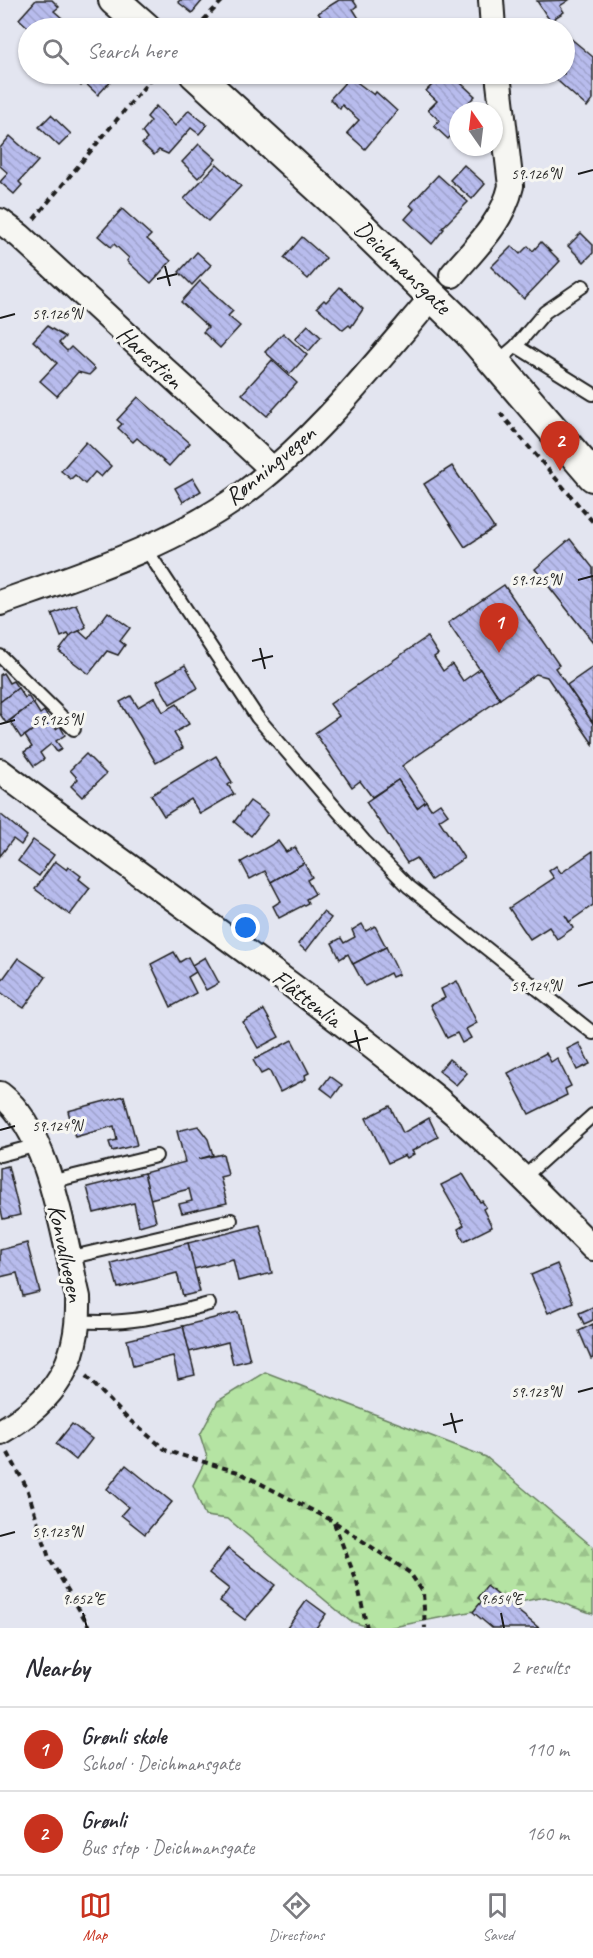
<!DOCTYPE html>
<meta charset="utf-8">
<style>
body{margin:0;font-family:Caveat,sans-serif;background:#f7f7f7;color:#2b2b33}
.compass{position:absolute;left:449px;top:102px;width:54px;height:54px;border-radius:50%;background:#fff;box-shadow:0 2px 4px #0004;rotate:346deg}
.you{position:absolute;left:246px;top:928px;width:21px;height:21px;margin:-15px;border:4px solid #fff;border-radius:50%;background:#1a73e8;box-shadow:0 0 0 9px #1a73e833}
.badge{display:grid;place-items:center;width:39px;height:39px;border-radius:50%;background:#c8321e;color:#fff;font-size:20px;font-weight:700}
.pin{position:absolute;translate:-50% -50px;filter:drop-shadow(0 2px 3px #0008)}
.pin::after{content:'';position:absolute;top:32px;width:21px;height:18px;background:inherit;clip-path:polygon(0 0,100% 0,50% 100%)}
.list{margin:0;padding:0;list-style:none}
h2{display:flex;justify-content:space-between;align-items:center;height:78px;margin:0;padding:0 24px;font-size:26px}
h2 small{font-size:20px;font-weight:400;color:#7c7c81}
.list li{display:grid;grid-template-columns:39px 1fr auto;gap:18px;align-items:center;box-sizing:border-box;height:84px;padding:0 24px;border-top:2px solid #e1e1e2}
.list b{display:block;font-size:22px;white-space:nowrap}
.list p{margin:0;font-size:20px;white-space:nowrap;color:#7c7c81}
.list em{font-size:20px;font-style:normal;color:#7c7c81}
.icon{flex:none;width:33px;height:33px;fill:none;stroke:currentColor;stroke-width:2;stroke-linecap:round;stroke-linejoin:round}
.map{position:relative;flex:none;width:593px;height:1628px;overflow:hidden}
.search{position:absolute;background:#fff;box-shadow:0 2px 4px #0004;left:18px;right:18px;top:18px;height:66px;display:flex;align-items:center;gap:15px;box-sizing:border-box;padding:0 21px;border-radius:33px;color:#7c7c81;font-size:22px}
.sheet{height:246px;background:#fff}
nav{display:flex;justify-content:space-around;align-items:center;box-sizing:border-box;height:84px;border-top:2px solid #e1e1e2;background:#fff;font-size:16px;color:#7c7c81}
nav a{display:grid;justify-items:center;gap:3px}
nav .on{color:#c8321e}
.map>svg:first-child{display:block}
.forest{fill:url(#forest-firs);stroke:#688060;stroke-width:1.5}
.building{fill:url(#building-back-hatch);stroke:#1c1c1c;stroke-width:1.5}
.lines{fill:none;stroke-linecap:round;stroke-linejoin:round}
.service-casing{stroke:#1c1c1c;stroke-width:16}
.minor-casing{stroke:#1c1c1c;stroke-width:28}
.tertiary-casing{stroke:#1c1c1c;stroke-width:34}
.path{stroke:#1c1c1c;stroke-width:4;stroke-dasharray:6 4.5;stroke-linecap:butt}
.service{stroke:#f6f6f2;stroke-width:12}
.minor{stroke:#f6f6f2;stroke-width:24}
.tertiary{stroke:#f6f6f2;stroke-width:30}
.ticks{fill:none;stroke:#1c1c1c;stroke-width:2}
.labels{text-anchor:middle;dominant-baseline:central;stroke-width:6;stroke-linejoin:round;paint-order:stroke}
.street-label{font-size:24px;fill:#1c1c1c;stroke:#f6f6f2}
.ticks-label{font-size:15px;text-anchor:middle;fill:#1c1c1c;stroke:#f6f6f2;stroke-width:6;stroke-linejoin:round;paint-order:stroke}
</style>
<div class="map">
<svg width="593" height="1628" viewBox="0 0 593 1628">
<defs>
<pattern id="forest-firs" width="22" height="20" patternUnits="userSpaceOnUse" patternTransform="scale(1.5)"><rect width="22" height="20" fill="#b5e4a3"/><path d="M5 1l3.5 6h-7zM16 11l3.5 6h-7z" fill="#9bc38c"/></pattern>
<pattern id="building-back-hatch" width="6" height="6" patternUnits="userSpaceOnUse" patternTransform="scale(1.5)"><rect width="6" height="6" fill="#b8bced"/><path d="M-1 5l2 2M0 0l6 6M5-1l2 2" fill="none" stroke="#9ea1cb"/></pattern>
</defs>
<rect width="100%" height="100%" fill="#e3e5f0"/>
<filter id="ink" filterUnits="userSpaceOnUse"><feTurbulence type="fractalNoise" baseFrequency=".0167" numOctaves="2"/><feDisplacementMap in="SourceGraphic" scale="12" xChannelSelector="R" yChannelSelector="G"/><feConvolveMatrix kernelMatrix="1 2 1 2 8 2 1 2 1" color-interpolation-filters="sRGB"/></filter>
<g filter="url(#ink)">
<polygon class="forest" points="265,1372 486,1457 593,1547 593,1614 545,1597 388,1628 371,1628 350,1621 228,1519 205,1516 193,1485 207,1457 200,1435 218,1401"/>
<g class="building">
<polygon points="36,0 52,0 59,7 54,11 62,18 52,28 29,28 19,19"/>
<polygon points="180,0 203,0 192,13 178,2"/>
<polygon points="339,0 353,0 357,6 353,9 363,25 357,28 328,28 318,13"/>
<polygon points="569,0 560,6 564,12 550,21 537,1"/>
<polygon points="569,37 593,57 593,99 587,107 550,74 564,74 564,42"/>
<polygon points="67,74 117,74 98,95 84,82 81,86"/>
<polygon points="443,74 451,74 475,96 466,105 473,111 458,111 458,128 448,139 434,126 439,120 428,110 437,101 426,91"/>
<polygon points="350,77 374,95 376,92 397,111 365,149 347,133 359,120 342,105 340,109 330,99"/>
<polygon points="156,106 175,126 189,110 207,125 199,134 191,128 168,154 159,150 154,155 142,144 147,139 142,132 151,121 147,117"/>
<polygon points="51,115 71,134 59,146 39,127"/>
<polygon points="10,136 38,161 19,182 22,185 14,194 0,182 8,173 0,166 0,148"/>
<polygon points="199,144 216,159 198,178 182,162"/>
<polygon points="217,164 241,186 208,221 184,199"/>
<polygon points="464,165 485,184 472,199 450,180"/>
<polygon points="438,175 468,202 442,228 444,229 432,244 405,219 414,209 410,205"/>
<polygon points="122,209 151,235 147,239 171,261 151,283 127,261 129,258 114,244 111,247 98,236"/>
<polygon points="581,233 593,245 593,253 584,262 568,246"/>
<polygon points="302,237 326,258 308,279 284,258"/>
<polygon points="541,242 560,261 524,299 491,267 512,246 520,254 528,246 533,251"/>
<polygon points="197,252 211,265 192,285 179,272"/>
<polygon points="200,281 233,311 228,316 240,326 220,348 203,332 208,327 181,302"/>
<polygon points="340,287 363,309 351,327 349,325 343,330 317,307 324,300 326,302"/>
<polygon points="308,325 321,337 309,351 295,339"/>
<polygon points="47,326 65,337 59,343 67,351 71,347 95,369 89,375 78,372 57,396 40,381 57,363 33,341"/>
<polygon points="283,333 307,355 290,374 265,352"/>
<polygon points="272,360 297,383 267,416 242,394"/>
<polygon points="138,397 190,443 169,466 137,438 133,442 118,428 122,424 117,420"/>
<polygon points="86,442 111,466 101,477 95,472 85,484 75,475 71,479 61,471"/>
<polygon points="452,466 494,528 465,547 424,484"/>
<polygon points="193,478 201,491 183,502 175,488"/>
<polygon points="570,539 593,568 593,642 535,569"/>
<polygon points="504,585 559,665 555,668 593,723 593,744 547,677 536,674 500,699 448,623"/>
<polygon points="76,604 86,627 70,637 68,634 61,637 52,614"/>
<polygon points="108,612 130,628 120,641 125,645 118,655 107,651 89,674 59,651 72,634 79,631 88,639"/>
<polygon points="427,637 438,654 434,657 443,671 452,664 463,681 480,669 500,699 402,766 426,801 417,808 398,780 372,797 360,781 352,787 315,733 339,716 330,704"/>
<polygon points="185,665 198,688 170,704 157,681"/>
<polygon points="593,667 593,723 567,685"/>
<polygon points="3,673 9,683 13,681 18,688 0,702 0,675"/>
<polygon points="18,688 25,698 28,696 33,703 6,723 0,714 0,702"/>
<polygon points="131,696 138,707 155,697 163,712 177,704 189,724 174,733 183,748 156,763 120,702"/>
<polygon points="33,703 40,714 44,711 49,719 21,738 10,721"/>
<polygon points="49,718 56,729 60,726 65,735 56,741 62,749 57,752 51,744 40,753 44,759 34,766 24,752 32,747 25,736"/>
<polygon points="86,754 106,774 82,797 71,786 78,779 70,770"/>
<polygon points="216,756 232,782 228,785 234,794 200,814 191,799 164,816 151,795"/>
<polygon points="398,780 417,808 426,801 431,809 440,803 448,814 439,820 464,858 431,880 416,858 407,863 366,802"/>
<polygon points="250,801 268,814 251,836 234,822"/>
<polygon points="0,814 27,836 21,845 13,839 0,856"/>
<polygon points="33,840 54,855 39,876 18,861"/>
<polygon points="278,841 286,852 295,847 304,863 271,882 265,871 250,879 241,862"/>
<polygon points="593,851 593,905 569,922 565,915 573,928 557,939 549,927 530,939 509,908 554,878 549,871 556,866 561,873"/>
<polygon points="55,861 67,870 69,867 81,876 79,879 90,888 70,915 35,889"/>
<polygon points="304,863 312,877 307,880 315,894 306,899 308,903 279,918 273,906 281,901 271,882"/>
<polygon points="323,912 331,918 306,951 298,944"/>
<polygon points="362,924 366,931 375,926 386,947 353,964 348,954 340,959 332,943 341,938 344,943 355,937 352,930"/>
<polygon points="386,947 399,974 392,977 390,973 365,986 353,964"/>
<polygon points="174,952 180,962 188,957 196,972 188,977 196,993 171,1007 151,964"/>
<polygon points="205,957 219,983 206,990 192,965"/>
<polygon points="18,958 46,977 24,1008 0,992 0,983"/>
<polygon points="457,981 477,1023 466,1029 471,1038 462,1043 457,1033 447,1038 430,1005 445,998 441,989"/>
<polygon points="264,1010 279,1037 258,1048 243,1022"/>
<polygon points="292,1040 309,1073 305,1075 306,1079 280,1092 269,1070 261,1074 253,1060"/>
<polygon points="579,1043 590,1064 577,1070 567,1049"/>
<polygon points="546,1053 551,1062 557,1058 571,1086 565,1089 567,1095 529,1114 508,1073"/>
<polygon points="449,1059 467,1073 456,1085 439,1071"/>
<polygon points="330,1076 342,1085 333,1097 321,1088"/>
<polygon points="124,1096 137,1145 112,1151 109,1142 117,1140 114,1126 75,1137 68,1111"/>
<polygon points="390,1106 403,1133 429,1118 438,1137 412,1151 414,1154 407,1158 405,1155 388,1163 366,1118"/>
<polygon points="198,1126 208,1139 213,1155 199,1159 223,1154 228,1175 220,1177 227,1203 182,1213 179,1204 192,1201 189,1189 150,1199 144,1173 185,1162 177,1131"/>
<polygon points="8,1166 20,1215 3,1219 0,1206 0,1168"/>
<polygon points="144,1173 156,1221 139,1226 134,1203 94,1213 87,1187"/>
<polygon points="463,1174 480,1202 482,1201 486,1207 483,1209 492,1227 464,1241 458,1229 464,1225 441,1185"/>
<polygon points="260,1225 272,1273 238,1281 233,1259 194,1269 188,1243"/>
<polygon points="27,1243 40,1292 23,1296 17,1273 0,1277 0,1250"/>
<polygon points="188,1243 200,1292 183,1296 177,1273 118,1288 111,1263"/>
<polygon points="557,1264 573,1302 548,1313 531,1275"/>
<polygon points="593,1307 593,1320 584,1324 579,1313"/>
<polygon points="238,1312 250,1360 233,1364 228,1342 189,1352 183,1326"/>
<polygon points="593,1324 593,1358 591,1359 579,1331"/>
<polygon points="183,1326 195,1375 178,1379 173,1356 133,1366 127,1340"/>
<polygon points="72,1424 92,1439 76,1460 56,1444"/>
<polygon points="126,1465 172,1502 145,1534 121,1515 128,1507 107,1489"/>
<polygon points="228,1548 275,1585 245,1620 220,1601 229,1589 209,1573"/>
<polygon points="487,1586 539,1628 492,1628 473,1612 482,1601 478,1598"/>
<polygon points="307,1600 326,1614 316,1628 287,1628"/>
</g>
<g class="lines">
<defs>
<g id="service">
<polyline points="516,346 593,394"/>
<polyline points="496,363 516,346 545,312 583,286"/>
<polyline points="146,549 257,717 364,841 408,886 593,1033"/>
<polyline points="0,656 74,729"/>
<polyline points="0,1155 38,1145"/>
<polyline points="523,1178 593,1115"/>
<polyline points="50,1182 156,1156"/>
<polyline points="68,1258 231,1220"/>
<path d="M79,1321C125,1325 165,1316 209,1304"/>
</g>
<g id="minor">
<polyline points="491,0 493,28"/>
<polyline points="0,221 20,236 272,469"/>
<path d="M452,275C475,248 503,222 511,186L498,74"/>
<path d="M0,603C84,573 171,546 244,493C316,440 375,364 433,296"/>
<path d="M0,771C139,876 283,974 418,1083C481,1133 537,1192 593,1248"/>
<path d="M0,1094C51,1133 63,1236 78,1297C80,1362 56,1400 0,1432"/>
</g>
<g id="tertiary">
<polyline points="114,0 146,28"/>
<polyline points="195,74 349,215 468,331 593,476"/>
</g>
</defs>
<use href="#service" class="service-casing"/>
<use href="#minor" class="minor-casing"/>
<use href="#tertiary" class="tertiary-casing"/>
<g class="path">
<polyline points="196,28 223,0"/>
<polyline points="34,219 155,74"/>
<polyline points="500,413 593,522"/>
<polyline points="86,1376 127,1418 167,1451 238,1472 333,1521 410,1573 423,1592 425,1628"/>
<polyline points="8,1453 27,1488 49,1558 90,1628"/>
<polyline points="334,1523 357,1582 367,1628"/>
</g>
<use href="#service" class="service"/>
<use href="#minor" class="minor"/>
<use href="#tertiary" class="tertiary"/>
</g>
</g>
<path class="ticks" d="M578,174L593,170M165,266L170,286M157,279L177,274M0,318L15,314M578,580L593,576M260,648L265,669M252,661L273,656M0,724L15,720M578,986L593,982M355,1030L360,1051M348,1043L368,1038M0,1130L15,1126M578,1392L593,1388M451,1413L456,1433M443,1425L463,1420M0,1536L15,1532M83,1613L87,1628M501,1613L504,1628"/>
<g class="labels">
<g class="street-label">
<text transform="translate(403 267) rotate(44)">Deichmansgate</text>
<text transform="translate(150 357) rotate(43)">Harestien</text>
<text transform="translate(270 465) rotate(-40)">Rønningvegen</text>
<text transform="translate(307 998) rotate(37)">Flåttenlia</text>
<text transform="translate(66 1253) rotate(78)">Konvallvegen</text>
</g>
</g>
<g class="ticks-label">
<text x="536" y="179">59.126°N</text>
<text x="57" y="319">59.126°N</text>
<text x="536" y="585">59.125°N</text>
<text x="57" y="725">59.125°N</text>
<text x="536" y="991">59.124°N</text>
<text x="57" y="1131">59.124°N</text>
<text x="536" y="1397">59.123°N</text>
<text x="57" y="1537">59.123°N</text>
<text x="83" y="1604">9.652°E</text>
<text x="501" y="1604">9.654°E</text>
</g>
</svg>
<svg class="compass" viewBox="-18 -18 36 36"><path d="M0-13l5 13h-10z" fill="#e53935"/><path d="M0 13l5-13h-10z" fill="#7c7c81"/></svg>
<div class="you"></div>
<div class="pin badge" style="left:499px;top:653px">1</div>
<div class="pin badge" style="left:560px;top:471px">2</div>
<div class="search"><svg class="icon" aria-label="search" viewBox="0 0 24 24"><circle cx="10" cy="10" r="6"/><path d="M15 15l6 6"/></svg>Search here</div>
</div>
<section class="sheet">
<h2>Nearby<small>2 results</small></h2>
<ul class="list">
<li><span class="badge">1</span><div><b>Grønli skole</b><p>School · Deichmansgate</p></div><em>110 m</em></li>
<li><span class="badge">2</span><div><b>Grønli</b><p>Bus stop · Deichmansgate</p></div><em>160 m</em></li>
</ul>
</section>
<nav>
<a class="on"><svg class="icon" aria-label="map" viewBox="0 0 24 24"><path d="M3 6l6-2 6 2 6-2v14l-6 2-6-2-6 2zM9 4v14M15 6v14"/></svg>Map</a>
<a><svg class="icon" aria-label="directions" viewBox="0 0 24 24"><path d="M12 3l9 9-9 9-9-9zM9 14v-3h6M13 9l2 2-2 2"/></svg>Directions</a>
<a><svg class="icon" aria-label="saved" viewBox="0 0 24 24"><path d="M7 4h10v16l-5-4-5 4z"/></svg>Saved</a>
</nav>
